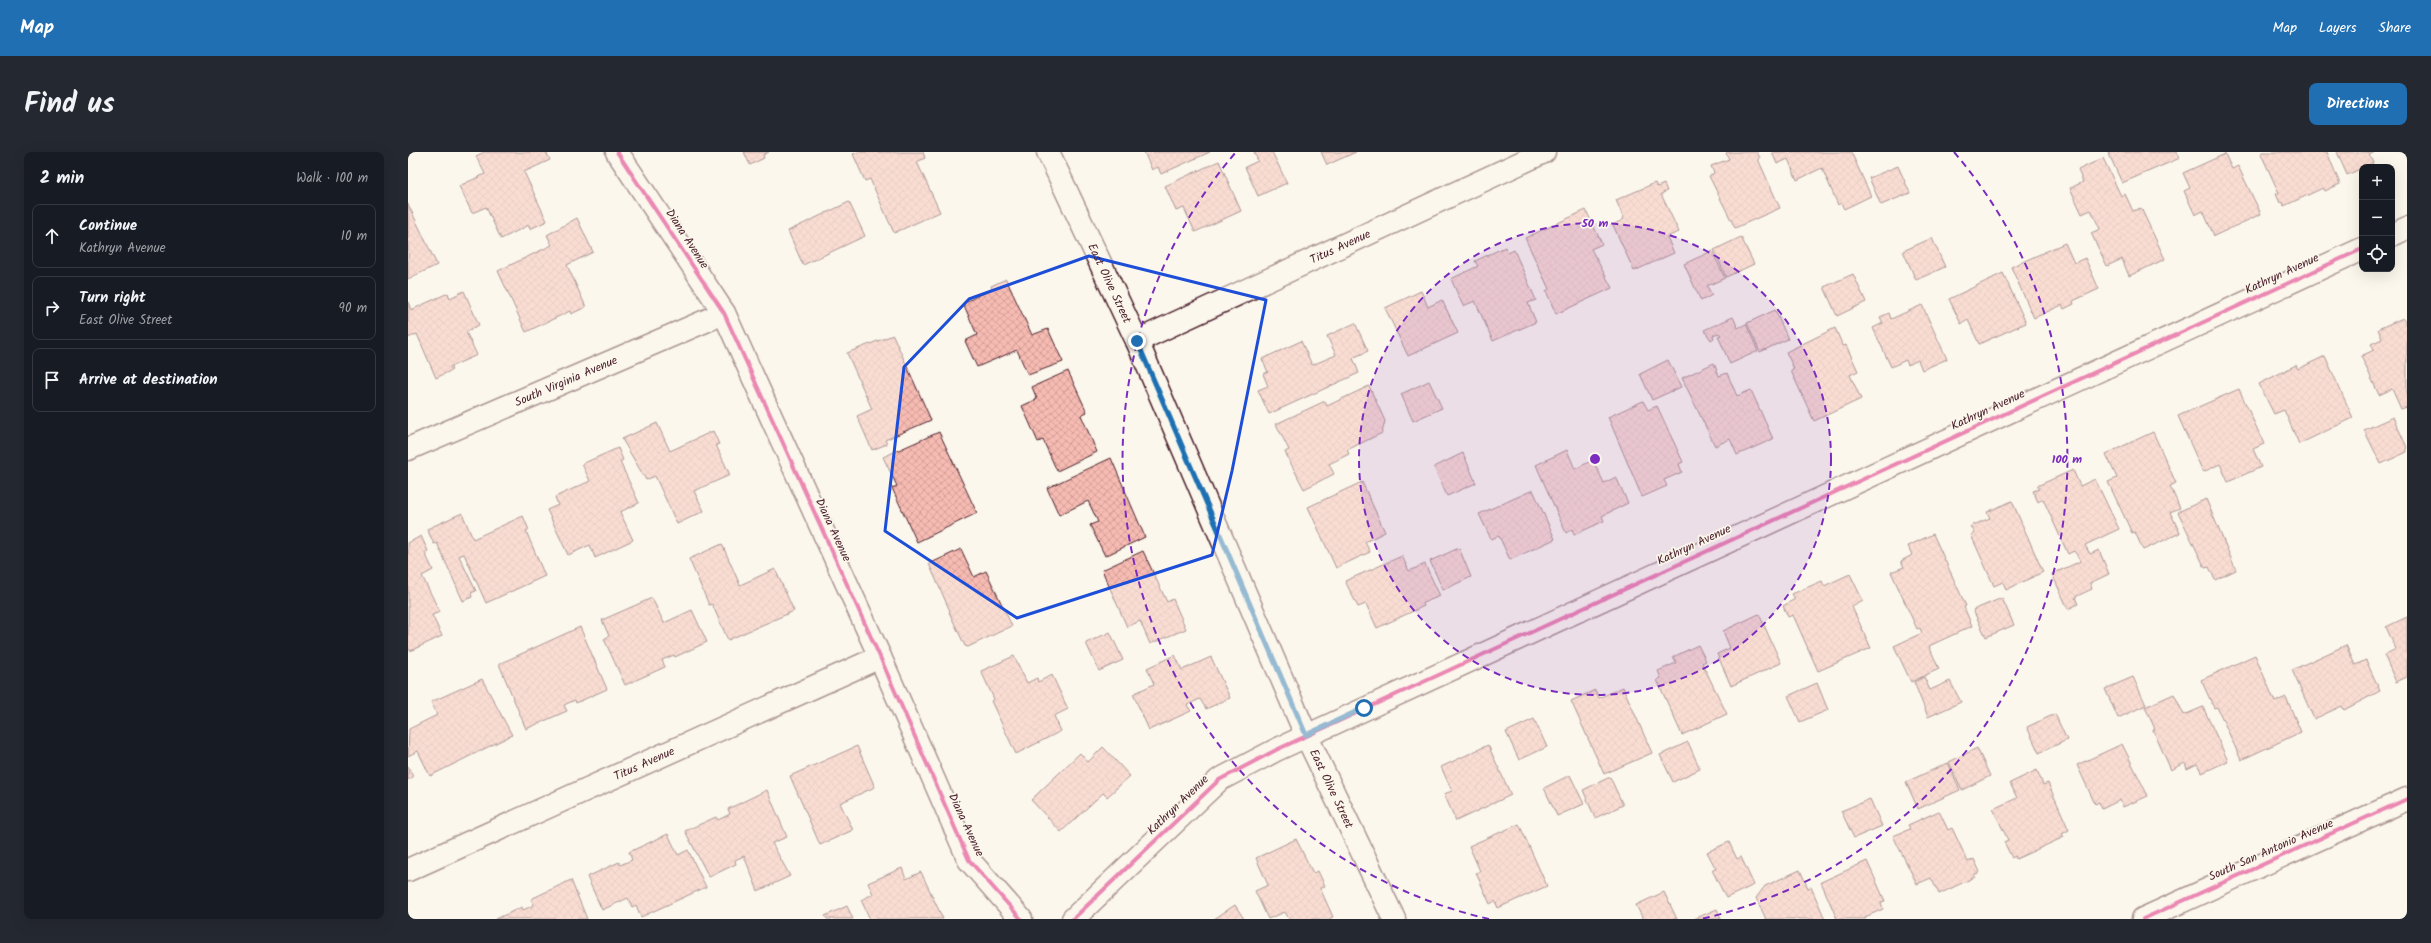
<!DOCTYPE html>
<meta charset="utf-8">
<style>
body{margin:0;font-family:Kalam,sans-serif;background:#242831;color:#f1f3f6}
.controls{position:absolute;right:12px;top:12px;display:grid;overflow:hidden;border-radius:8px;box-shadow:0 4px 16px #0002}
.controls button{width:36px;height:36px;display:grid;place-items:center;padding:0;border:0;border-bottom:1px solid #363941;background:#171b24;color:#f1f3f6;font:20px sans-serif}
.stop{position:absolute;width:12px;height:12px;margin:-9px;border:3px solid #1f6fb2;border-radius:50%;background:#fff}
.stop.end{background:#1f6fb2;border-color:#fff;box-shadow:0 1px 4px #0008}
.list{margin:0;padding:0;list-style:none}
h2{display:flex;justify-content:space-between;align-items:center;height:52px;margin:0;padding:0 16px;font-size:17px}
h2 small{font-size:13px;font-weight:400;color:#9ea1a6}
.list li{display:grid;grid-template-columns:26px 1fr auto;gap:12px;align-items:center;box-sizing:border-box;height:64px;margin:0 8px 8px;padding:0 8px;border:1px solid #363941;border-radius:8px}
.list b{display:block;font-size:15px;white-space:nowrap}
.list p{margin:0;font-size:13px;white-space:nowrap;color:#9ea1a6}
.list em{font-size:13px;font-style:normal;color:#9ea1a6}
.icon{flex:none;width:22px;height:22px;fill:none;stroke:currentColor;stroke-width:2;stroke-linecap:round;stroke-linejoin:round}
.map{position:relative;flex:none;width:1999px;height:767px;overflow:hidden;border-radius:8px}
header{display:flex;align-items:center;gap:24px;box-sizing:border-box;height:56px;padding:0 20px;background:#1f6fb2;color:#fff}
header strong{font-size:19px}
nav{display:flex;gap:22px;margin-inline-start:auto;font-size:14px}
.intro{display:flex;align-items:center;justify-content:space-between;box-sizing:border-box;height:96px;padding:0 24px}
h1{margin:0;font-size:28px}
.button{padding:10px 18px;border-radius:8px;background:#1f6fb2;color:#fff;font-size:14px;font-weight:700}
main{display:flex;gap:24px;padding:0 24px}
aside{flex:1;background:#171b24;border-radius:8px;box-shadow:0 4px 16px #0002}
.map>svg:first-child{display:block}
.building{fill:url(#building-cross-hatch);stroke:#4a1f2b}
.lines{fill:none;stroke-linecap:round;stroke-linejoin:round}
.minor-casing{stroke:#4a1f2b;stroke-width:25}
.tertiary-casing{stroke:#4a1f2b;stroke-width:25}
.minor{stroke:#fbf7ec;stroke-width:22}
.tertiary{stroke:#fbf7ec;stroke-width:22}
.cycleway-casing{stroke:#fbf7ec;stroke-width:6}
.cycleway{stroke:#d6006c;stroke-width:4}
.route{stroke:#1f6fb2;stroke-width:5}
.marked{fill:none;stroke:#1d4ed8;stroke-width:3;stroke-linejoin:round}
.ring{fill:none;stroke:#7b2cbf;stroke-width:2;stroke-dasharray:7 5}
.labels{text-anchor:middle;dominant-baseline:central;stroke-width:3.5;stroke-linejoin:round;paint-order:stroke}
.street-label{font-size:12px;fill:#4a1f2b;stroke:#fbf7ec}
.centre{fill:#7b2cbf;stroke:#fbf7ec;stroke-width:2}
.ring-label{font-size:12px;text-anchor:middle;font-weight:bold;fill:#7b2cbf;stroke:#fbf7ec;stroke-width:3.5;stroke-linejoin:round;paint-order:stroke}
</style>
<header>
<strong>Map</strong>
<nav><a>Map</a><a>Layers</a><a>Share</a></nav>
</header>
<div class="intro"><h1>Find us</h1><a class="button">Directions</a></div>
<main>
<aside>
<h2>2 min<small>Walk · 100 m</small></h2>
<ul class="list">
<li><svg class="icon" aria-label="ahead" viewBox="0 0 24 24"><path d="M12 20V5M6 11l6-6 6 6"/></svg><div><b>Continue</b><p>Kathryn Avenue</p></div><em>10 m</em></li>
<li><svg class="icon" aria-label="right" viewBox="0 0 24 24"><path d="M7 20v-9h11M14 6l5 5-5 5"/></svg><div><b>Turn right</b><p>East Olive Street</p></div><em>90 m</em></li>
<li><svg class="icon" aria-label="arrive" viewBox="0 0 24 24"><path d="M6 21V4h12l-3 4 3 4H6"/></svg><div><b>Arrive at destination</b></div></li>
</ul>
</aside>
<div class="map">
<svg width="1999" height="767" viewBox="0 0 1999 767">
<defs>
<pattern id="building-cross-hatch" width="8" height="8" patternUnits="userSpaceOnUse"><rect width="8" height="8" fill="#f6bbb2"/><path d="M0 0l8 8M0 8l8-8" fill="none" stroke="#d4a099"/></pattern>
</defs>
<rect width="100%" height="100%" fill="#fbf7ec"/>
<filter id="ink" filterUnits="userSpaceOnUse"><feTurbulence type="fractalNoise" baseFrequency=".025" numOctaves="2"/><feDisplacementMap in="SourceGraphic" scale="8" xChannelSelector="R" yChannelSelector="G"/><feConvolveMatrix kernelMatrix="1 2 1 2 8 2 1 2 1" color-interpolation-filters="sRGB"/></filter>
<g filter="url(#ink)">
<g class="building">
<polygon points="76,0 138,0 142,8 116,20 139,69 122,77 121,73 93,87 78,55 64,61 51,34 77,22 68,4"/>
<polygon points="336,0 361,0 355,3 356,6 342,13"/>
<polygon points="450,0 515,0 517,6 509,10 532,60 486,81 462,27 457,29 445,2"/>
<polygon points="736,0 802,0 753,22 750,15 744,18"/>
<polygon points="846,0 864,0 879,31 850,44 837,15 850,9"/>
<polygon points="913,0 948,0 919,13"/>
<polygon points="1349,0 1352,6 1350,7 1372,56 1327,76 1301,24 1306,21 1303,14 1321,7 1318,1 1320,0"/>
<polygon points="1364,0 1443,0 1463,44 1436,57 1433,51 1430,53 1414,16 1389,28 1380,7 1369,12"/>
<polygon points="1700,0 1769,0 1772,6 1714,31"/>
<polygon points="1855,0 1919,0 1932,32 1917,39 1915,36 1876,54 1875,50 1872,51 1868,42 1871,41 1853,2"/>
<polygon points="1929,0 1967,0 1961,3 1965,11 1939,23"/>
<polygon points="1817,2 1824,17 1830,14 1853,62 1806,84 1795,59 1787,63 1776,39 1782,36 1775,21"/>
<polygon points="1695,6 1713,44 1717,42 1725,59 1733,56 1757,107 1721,124 1714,107 1699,114 1683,81 1692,77 1683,58 1674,62 1662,36 1675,30 1670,18"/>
<polygon points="811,9 833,59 787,80 776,56 768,59 757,34"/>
<polygon points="1490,14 1502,41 1473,53 1461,26"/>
<polygon points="1247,31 1249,35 1256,32 1259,39 1253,42 1271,80 1259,85 1266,101 1226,119 1205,73 1216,67 1208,48"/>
<polygon points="441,50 457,84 395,113 380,79"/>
<polygon points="0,52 29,113 0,127"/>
<polygon points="1178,58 1194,92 1183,97 1204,136 1148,162 1138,139 1141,137 1117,86"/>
<polygon points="169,66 185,100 159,113 178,155 163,162 162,159 118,180 90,119 144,93 139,83"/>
<polygon points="1333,85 1346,112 1318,125 1306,98"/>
<polygon points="1524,86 1537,115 1508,128 1495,99"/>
<polygon points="1657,91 1666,111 1677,106 1691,137 1665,149 1666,152 1656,157 1654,153 1626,166 1603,115"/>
<polygon points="1097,95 1100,101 1106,98 1128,148 1120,151 1128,170 1085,189 1067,149 1055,154 1043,127 1070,114 1067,109"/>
<polygon points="1304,99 1317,126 1299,134 1304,143 1293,149 1276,112"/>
<polygon points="1595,121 1618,171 1571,192 1560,168 1553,172 1541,147"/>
<polygon points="1445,122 1458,150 1429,164 1416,135"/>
<polygon points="598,127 624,183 640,177 655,210 620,223 609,198 569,215 557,189 569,183 555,151 584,137 583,134"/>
<polygon points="56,139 71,173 58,180 69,203 42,215 44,218 28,226 9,182 0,186 0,150 3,158 40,141 42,146"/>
<polygon points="1013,139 1020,155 1034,148 1050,181 1000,204 977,156"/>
<polygon points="1514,153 1539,207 1514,218 1510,208 1500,213 1498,208 1483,215 1465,176 1475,171 1472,165 1481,161 1483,167"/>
<polygon points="1367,158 1380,187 1352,200 1339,171"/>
<polygon points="1325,165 1330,176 1338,172 1350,199 1322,212 1310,184 1313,183 1311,181 1305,183 1306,186 1303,188 1296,178"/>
<polygon points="1995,166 1999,175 1999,255 1993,257 1984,237 1971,243 1953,204 1966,198 1963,192 1974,187 1970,177"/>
<polygon points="947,171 960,199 945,206 951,221 861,262 850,238 860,234 855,222 860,220 854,207 893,189 904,213 928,203 919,184"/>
<polygon points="1427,176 1435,194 1438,193 1450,219 1442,223 1453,247 1406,269 1383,219 1386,217 1378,200"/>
<polygon points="485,183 523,268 477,288 479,292 464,298 449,264 464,257 439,201"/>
<polygon points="1917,204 1945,266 1891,292 1876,258 1866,262 1851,232 1888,213 1890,217"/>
<polygon points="1260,208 1273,235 1244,248 1232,222"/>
<polygon points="1306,211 1311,224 1319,221 1329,244 1343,238 1365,287 1329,303 1322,287 1307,294 1274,226"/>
<polygon points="660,219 679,260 673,263 689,300 649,319 635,288 630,290 614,254 629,247 624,235"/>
<polygon points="1021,229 1034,256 1005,269 993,242"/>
<polygon points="961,234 977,269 974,281 939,298 941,302 921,312 926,322 896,337 877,300 881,298 868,272 917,249 919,254"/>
<polygon points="1831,237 1856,292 1845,297 1853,315 1820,330 1812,312 1795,320 1770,264"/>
<polygon points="1235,249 1240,258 1249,254 1275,310 1271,312 1274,320 1256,328 1259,334 1234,345 1200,265"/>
<polygon points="1985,265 1998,293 1999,300 1973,312 1956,278"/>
<polygon points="249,271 262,299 305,279 311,292 308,293 322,323 286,339 296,359 269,372 247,324 238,328 214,287"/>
<polygon points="531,280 569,361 509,390 484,336 489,334 475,305"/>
<polygon points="1745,280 1768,331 1762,334 1772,356 1762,360 1772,381 1735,398 1727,380 1724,381 1700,330 1709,326 1698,302"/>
<polygon points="210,296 215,308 212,310 231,351 212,360 225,388 187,406 182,393 160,403 139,358 150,353 147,345 182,329 174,312"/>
<polygon points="1159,298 1167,317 1185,308 1196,331 1208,325 1220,351 1194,364 1196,369 1166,383 1164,377 1158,381 1128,313"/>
<polygon points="1055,301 1068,331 1039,344 1026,315"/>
<polygon points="703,306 737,385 697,404 682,373 690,370 680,349 651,363 639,336"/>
<polygon points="1665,318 1672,334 1687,327 1711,377 1677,393 1682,402 1691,398 1701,422 1682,431 1684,437 1667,445 1670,452 1660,457 1644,422 1673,409 1666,399 1660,402 1635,347 1630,350 1625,339 1631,337 1629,334"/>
<polygon points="954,330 977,380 957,390 962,400 928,416 900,355"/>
<polygon points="1125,338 1147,387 1102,408 1091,384 1083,387 1071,362"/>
<polygon points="1798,347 1828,418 1807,428 1801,415 1797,416 1770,360"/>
<polygon points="1604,349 1635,420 1598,438 1595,430 1586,434 1563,383 1567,381 1563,374 1582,366 1579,360"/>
<polygon points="54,361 65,387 115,364 121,378 118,379 137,424 78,451 56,402 51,404 68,439 63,441 64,445 55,449 29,391 26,392 19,377"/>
<polygon points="1525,382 1558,454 1556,455 1564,474 1521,494 1531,517 1503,530 1486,494 1514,481 1512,476 1509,477 1483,420 1496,415 1493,409 1504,403 1500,394"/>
<polygon points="13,384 20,399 17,401 25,418 14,424 32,460 24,463 34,484 2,499 0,495 0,391"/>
<polygon points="314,392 332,433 367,417 386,459 320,488 304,452 301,453 281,407"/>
<polygon points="1051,396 1063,425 1035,438 1022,409"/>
<polygon points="553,397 566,425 578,419 604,474 560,495 557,494 541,460 542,459 521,412"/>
<polygon points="735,399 759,450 765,447 778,477 742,492 732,469 719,475 694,418"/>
<polygon points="994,404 1001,419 1017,412 1032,444 1015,451 1016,454 969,476 958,452 950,455 937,429"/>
<polygon points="1442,422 1455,449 1444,455 1463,496 1410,519 1385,463 1380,465 1375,454 1387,447 1384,442 1414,429 1416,434"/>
<polygon points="244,446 256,471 284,458 299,490 267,505 266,503 254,508 257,515 217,533 196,487 201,484 194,468"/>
<polygon points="1594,446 1606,473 1578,485 1565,458"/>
<polygon points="1351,462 1373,511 1323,534 1309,502 1322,496 1315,479"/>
<polygon points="1999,465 1999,525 1988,530 1976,503 1988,497 1978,475"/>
<polygon points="172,475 199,537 168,551 167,548 156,553 159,559 118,577 91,512"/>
<polygon points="702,480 715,508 691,519 678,491"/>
<polygon points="1290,493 1298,509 1294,511 1319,562 1274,583 1249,528 1253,526 1250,519 1268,511 1265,505"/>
<polygon points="1938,493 1947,513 1958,508 1972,539 1936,558 1934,554 1906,567 1884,518"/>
<polygon points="767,503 774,518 803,505 822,546 798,557 792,547 779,553 783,559 741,578 725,542 746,532 739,516"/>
<polygon points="1847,503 1867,550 1878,545 1893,580 1833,608 1809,555 1806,556 1793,528"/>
<polygon points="606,504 619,531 629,526 630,530 644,523 660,557 646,564 653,579 608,602 583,549 586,547 573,519"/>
<polygon points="1516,525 1522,538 1542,529 1553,550 1520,565 1506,530"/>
<polygon points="1725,525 1738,553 1710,566 1697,537"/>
<polygon points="74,527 104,583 22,624 10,599 0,604 1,577 29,563 23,550"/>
<polygon points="1409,531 1420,558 1392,570 1380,544"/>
<polygon points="1215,535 1244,601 1196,622 1163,549 1187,538 1191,546"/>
<polygon points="1766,542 1776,563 1795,555 1820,609 1794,621 1789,612 1779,617 1777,611 1763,618 1745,578 1747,577 1737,555"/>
<polygon points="1647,562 1659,588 1631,601 1619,575"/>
<polygon points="1126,567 1139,595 1111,608 1098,580"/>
<polygon points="1280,590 1292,617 1265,630 1252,603"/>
<polygon points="1714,592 1740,644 1715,655 1712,648 1694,657 1691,650 1687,652 1669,613"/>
<polygon points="1080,593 1103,643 1048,669 1036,642 1044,639 1033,615"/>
<polygon points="449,594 467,635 432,651 445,678 412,693 382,624"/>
<polygon points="695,595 722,624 699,645 695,641 653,680 623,648 672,601 680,610"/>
<polygon points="1569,596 1582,624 1554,638 1541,610"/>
<polygon points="1540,611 1552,638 1510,657 1498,630"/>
<polygon points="0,614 5,625 0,628"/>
<polygon points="1629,618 1635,633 1640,631 1661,678 1654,682 1656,685 1608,707 1607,704 1604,706 1596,690 1600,688 1585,657 1609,646 1602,631"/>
<polygon points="1162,623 1176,652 1149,664 1136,636"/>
<polygon points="1202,625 1215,653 1187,666 1175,638"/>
<polygon points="359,638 379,685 364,691 382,724 350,739 336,704 327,708 328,712 301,725 277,679 308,665 310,668 322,662 320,657"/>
<polygon points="1462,647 1474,674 1446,686 1433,659"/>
<polygon points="1531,659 1540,678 1544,676 1560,710 1566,707 1572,720 1566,723 1567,725 1531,742 1523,726 1509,732 1485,684 1502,677 1500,673"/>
<polygon points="1111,672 1139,734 1090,756 1087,749 1082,752 1068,721 1072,719 1061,694"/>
<polygon points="260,682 270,703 280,698 298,735 233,765 228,753 224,755 220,746 194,758 179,725 211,710 212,713 224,708 221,700"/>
<polygon points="888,687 905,721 910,719 917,734 912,736 925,765 921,767 881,767 877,760 860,767 847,739 860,733 848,706"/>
<polygon points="1321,690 1329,707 1333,705 1346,733 1318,746 1304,718 1308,717 1299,700"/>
<polygon points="1459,709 1477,749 1473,750 1475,757 1457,765 1458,767 1429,767 1413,730"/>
<polygon points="494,716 498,727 513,720 535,767 462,767 453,748 465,742 460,731"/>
<polygon points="1392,718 1400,736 1403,735 1417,767 1358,767 1348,746 1357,734"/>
<polygon points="163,728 179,767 88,767 114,755 115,758 126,753 123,747"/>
<polygon points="1256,740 1269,767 1235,767 1228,753"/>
<polygon points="827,753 836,767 806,767"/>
<polygon points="439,754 445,767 419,767 417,764"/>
<polygon points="1309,757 1313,767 1286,767"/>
</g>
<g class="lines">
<defs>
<g id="minor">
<polyline points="209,0 316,161 472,505 561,708 613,767"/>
<polyline points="1984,83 1999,76"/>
<path id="s1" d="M729,189L1136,0"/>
<path id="s2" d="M0,297L316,161"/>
<path id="s3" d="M0,718L472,505"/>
<polyline points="665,767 811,628 868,598 1954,97"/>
<polyline points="1735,767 1999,647"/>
</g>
<g id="tertiary">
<path id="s4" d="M640,0L729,189L898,583L986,767"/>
</g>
</defs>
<use href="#minor" class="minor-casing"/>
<use href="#tertiary" class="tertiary-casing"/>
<use href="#minor" class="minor"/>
<use href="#tertiary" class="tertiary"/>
<defs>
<g id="cycleway">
<polyline points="209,0 316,161 472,505 561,708 613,767"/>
<polyline points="665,767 811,628 868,598 1954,97"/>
<polyline points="1735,767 1999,647"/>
</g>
</defs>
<use href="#cycleway" class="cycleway-casing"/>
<use href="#cycleway" class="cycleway"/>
</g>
</g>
<g class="lines" filter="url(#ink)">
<polyline class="route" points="729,189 898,583 956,556"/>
</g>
<path d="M0 0H1999V767H0ZM681,104L858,148L824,319L804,403L609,466L477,379L496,215L561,147Z" fill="#fbf7ec" fill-opacity=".55" fill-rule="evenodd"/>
<path class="marked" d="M681,104L858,148L824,319L804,403L609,466L477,379L496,215L561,147Z"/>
<circle cx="1187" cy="307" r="236" fill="#7b2cbf" fill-opacity=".12"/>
<g class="ring">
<circle cx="1187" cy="307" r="236"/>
<path d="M1081 767A472 472 0 0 1 828 0M1546 0A472 472 0 0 1 1293 767"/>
</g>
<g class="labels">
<g class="street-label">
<text transform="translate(279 87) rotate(57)">Diana Avenue</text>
<text stroke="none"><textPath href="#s1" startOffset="224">Titus Avenue</textPath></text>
<text transform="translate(1874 122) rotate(-25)">Kathryn Avenue</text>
<text stroke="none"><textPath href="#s4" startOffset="145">East Olive Street</textPath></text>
<text stroke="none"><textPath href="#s2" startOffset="172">South Virginia Avenue</textPath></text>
<text transform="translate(1580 258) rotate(-25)">Kathryn Avenue</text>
<text transform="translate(425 378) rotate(65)">Diana Avenue</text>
<text transform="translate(1286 393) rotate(-25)">Kathryn Avenue</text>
<text stroke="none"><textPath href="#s3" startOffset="259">Titus Avenue</textPath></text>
<text stroke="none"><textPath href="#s4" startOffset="697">East Olive Street</textPath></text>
<text transform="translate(770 653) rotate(-44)">Kathryn Avenue</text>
<text transform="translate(558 673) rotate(65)">Diana Avenue</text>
<text transform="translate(1863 698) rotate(-24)">South San Antonio Avenue</text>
</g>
</g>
<circle cx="1187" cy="307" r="6" class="centre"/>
<g class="ring-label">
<text x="1187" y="75">50 m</text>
<text x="1659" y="311">100 m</text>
</g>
</svg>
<div class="controls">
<button>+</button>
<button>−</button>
<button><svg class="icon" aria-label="locate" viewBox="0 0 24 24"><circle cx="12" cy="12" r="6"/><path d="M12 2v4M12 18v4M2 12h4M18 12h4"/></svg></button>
</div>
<div class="stop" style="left:956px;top:556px"></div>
<div class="stop end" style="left:729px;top:189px"></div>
</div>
</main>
